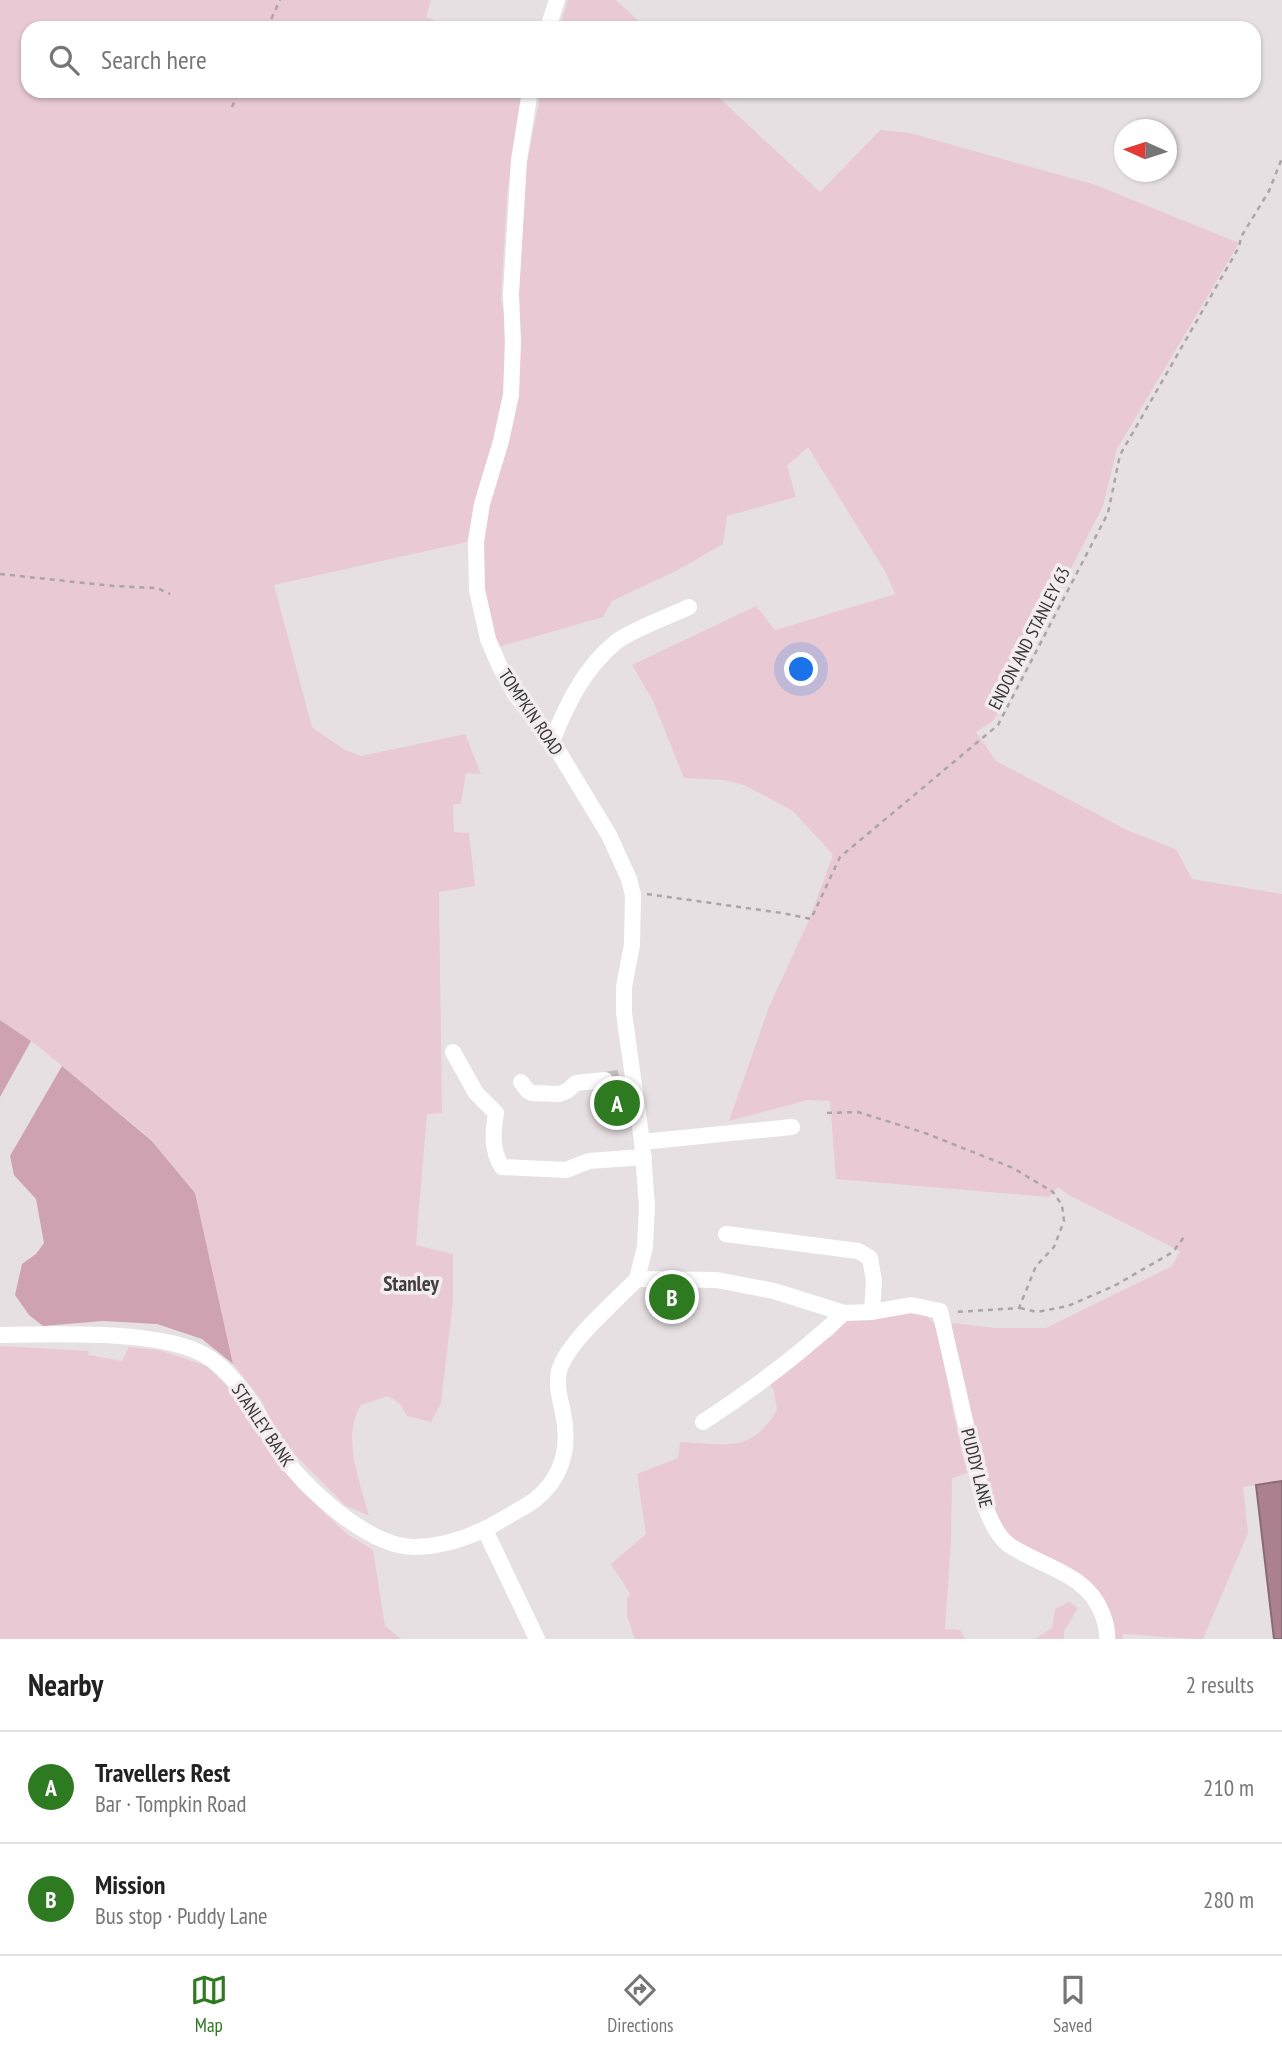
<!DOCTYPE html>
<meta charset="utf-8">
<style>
body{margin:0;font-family:"PT Sans Narrow",sans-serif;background:#f6f6f6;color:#222}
.compass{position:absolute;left:1114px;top:119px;width:63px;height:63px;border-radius:50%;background:#fff;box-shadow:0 2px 5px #0004;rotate:273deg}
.you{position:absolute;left:802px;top:670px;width:24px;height:24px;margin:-18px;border:5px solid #fff;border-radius:50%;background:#1a73e8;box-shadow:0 0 0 10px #1a73e833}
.badge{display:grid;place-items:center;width:46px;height:46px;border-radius:50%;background:#2d7a21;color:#fff;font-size:23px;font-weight:700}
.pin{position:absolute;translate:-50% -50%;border:4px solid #fff;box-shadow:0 2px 7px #0006}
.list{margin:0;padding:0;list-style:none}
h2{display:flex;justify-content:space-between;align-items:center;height:91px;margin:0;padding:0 28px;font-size:30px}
h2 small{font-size:23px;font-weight:400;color:#767676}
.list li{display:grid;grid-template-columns:46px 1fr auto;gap:21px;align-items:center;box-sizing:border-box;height:112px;padding:0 28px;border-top:2px solid #e0e0e0}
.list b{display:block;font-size:26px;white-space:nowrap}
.list p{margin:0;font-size:23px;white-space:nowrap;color:#767676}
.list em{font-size:23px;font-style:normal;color:#767676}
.icon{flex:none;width:38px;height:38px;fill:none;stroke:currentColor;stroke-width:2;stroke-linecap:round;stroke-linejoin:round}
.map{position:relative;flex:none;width:1282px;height:1639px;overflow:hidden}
.search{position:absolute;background:#fff;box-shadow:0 2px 5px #0004;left:21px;right:21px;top:21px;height:77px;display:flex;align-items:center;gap:18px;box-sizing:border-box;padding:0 24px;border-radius:21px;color:#767676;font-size:26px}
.sheet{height:315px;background:#fff}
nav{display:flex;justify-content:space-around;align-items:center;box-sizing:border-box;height:98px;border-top:2px solid #e0e0e0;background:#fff;font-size:19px;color:#767676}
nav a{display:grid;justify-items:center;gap:4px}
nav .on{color:#2d7a21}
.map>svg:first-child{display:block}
.green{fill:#e9cad4}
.forest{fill:#cfa2b2}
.water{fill:#ab808f;stroke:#896a75;stroke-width:2}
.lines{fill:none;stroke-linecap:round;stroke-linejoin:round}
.minor-tunnel{stroke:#c4bec0;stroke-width:16;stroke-dasharray:16 8;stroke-linecap:butt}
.path{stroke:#aaa5a6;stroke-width:2.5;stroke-dasharray:5 5;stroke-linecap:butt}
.minor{stroke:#fff;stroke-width:16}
.labels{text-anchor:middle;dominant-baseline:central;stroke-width:7;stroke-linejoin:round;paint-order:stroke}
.street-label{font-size:18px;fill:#393637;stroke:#f4edef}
.quarter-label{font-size:21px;font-weight:bold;fill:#423d3f;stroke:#f4edef}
</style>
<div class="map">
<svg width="1282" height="1639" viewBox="0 0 1282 1639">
<rect width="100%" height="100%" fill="#e7e0e2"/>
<g class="green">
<path d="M0,0H431L426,17L455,28H28V91H525L516,130L507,195L501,300L505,316L504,395L494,447L474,505L467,542L274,585L312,727L345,750L361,756L465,734L481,774L466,773L461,804L453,805L454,832L469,833L475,886L439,892L442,1113L427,1114L416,1245L453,1254V1301L441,1403L431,1422L407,1416L400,1404L388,1396L361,1405C341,1438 360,1481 369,1516L345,1505L278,1438L262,1401L233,1364L195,1193L152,1140L34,1043L0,1020Z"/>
<polygon points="568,0 616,0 646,28 559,28"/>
<path d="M541,91H712L820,192L880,130L910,133L1096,185L1239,243L1117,449L1103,506L993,721L976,732L996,761L1131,832L1176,849L1192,879L1282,894V1481L1243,1487L1248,1533L1203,1639C1175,1639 1150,1635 1123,1634L1122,1639H1111L1107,1608L1009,1539L996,1520L949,1335L953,1323L996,1328H1046L1172,1266L1180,1251L1067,1194L1058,1187L1049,1197L836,1179L830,1101L808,1100L729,1121L769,1007L809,920L833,855L793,811L744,785L723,780L684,778L653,701L632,665L756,606L775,630L895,594L886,573L808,447L787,466L796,497L727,516L723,544L678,570L612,601L603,617L498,647L483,598L481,556L518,314L525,173Z"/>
<path d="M914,1311L925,1314L934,1323L942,1345L953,1412L967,1473L952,1478L951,1542L945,1629L960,1630L965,1639H635L627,1616V1598L630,1594L611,1564L646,1534L637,1474L678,1458L680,1442C725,1444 751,1454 777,1410L774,1391L769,1383L822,1340L833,1336L847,1319Z"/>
<polygon points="0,1346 89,1351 88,1355 122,1361 129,1347 159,1350 207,1366 245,1405 266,1446 299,1489 347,1534 373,1550 385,1626 401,1639 0,1639"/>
<polygon points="1069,1602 1078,1608 1064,1631 1064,1639 1035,1639 1052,1628 1055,1609"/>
</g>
<g class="forest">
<polygon points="0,1020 31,1041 0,1097"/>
<polygon points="62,1066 152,1141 195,1193 233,1364 202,1339 157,1324 103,1321 43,1326 29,1315 15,1295 22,1264 36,1254 44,1243 36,1199 14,1175 10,1156"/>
</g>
<polygon class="water" points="1282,1481 1282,1639 1274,1639 1256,1485"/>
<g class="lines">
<polyline class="minor-tunnel" points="605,1080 619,1078"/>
<g class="path">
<polyline points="267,28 280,0"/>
<polyline points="232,107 239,91"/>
<polyline points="0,574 113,586 157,588 170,594"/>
<polyline points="647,894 782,913 811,919 840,857 998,725 1108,513 1120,455 1239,247 1241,237 1269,191 1282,158"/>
<polyline points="827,1113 858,1112 925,1133 1013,1168 1053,1192 1062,1205 1064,1221 1054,1247 1036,1266 1019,1308 955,1312"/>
<polyline points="1020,1308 1037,1312 1068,1306 1114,1286 1173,1252 1186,1234"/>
</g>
<g class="minor">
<polyline points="548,28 557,0"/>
<polyline points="530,91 519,160 511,294 513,342 511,395 501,441 482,504 476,542 477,590 488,639 499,665 515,694 552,741 609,835 629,879 633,895 632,945 624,987 624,1013 642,1142 647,1206 645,1247 637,1279"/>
<path d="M552,741C567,704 584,668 616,642C631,630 670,616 689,607"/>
<path d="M453,1052L476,1093L496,1113C493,1132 491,1150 502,1167L566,1170L589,1161L644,1157"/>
<polyline points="521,1082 528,1091 532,1093 559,1094 567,1091 576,1083 605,1080"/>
<polyline points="642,1142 792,1127"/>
<polyline points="726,1234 858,1251 870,1258 874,1281 872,1312"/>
<path d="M637,1279L717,1280L774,1291L844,1313L872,1312L911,1305L940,1311L984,1504C990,1518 996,1535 1009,1545C1041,1567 1087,1573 1102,1613C1105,1622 1108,1629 1107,1639"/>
<path d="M0,1335C51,1334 166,1329 208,1357C229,1371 247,1395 260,1417C266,1427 270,1439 277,1449C303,1486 368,1548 416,1547C448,1546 479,1534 505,1518C516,1511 528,1506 537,1498C563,1476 570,1446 563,1413C560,1399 556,1385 559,1371C567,1342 615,1302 637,1279"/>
<path d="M703,1422C754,1389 800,1354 844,1313"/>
<polyline points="485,1530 537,1639"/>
</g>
</g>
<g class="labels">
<g class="street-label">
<text transform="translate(1029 638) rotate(-63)">ENDON AND STANLEY 63</text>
<text transform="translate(531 712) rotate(56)">TOMPKIN ROAD</text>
<text transform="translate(263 1425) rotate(56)">STANLEY BANK</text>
<text transform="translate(977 1468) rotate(76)">PUDDY LANE</text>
</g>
<g class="quarter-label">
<text x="411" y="1283">Stanley</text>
</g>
</g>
</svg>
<svg class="compass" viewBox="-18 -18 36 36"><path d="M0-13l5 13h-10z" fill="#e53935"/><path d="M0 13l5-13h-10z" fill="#767676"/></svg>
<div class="you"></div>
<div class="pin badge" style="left:617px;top:1103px">A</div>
<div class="pin badge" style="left:672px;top:1297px">B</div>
<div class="search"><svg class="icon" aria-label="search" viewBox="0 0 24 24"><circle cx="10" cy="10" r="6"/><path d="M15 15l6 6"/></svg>Search here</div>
</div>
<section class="sheet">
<h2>Nearby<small>2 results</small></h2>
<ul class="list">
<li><span class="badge">A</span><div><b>Travellers Rest</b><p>Bar · Tompkin Road</p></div><em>210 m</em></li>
<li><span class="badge">B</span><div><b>Mission</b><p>Bus stop · Puddy Lane</p></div><em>280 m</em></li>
</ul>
</section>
<nav>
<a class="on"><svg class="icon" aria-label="map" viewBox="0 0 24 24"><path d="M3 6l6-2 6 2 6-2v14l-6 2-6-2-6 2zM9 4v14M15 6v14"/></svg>Map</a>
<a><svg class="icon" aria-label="directions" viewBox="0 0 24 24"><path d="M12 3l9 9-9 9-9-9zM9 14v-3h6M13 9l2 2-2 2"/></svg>Directions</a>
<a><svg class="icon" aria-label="saved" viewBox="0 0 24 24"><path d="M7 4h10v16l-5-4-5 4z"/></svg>Saved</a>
</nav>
